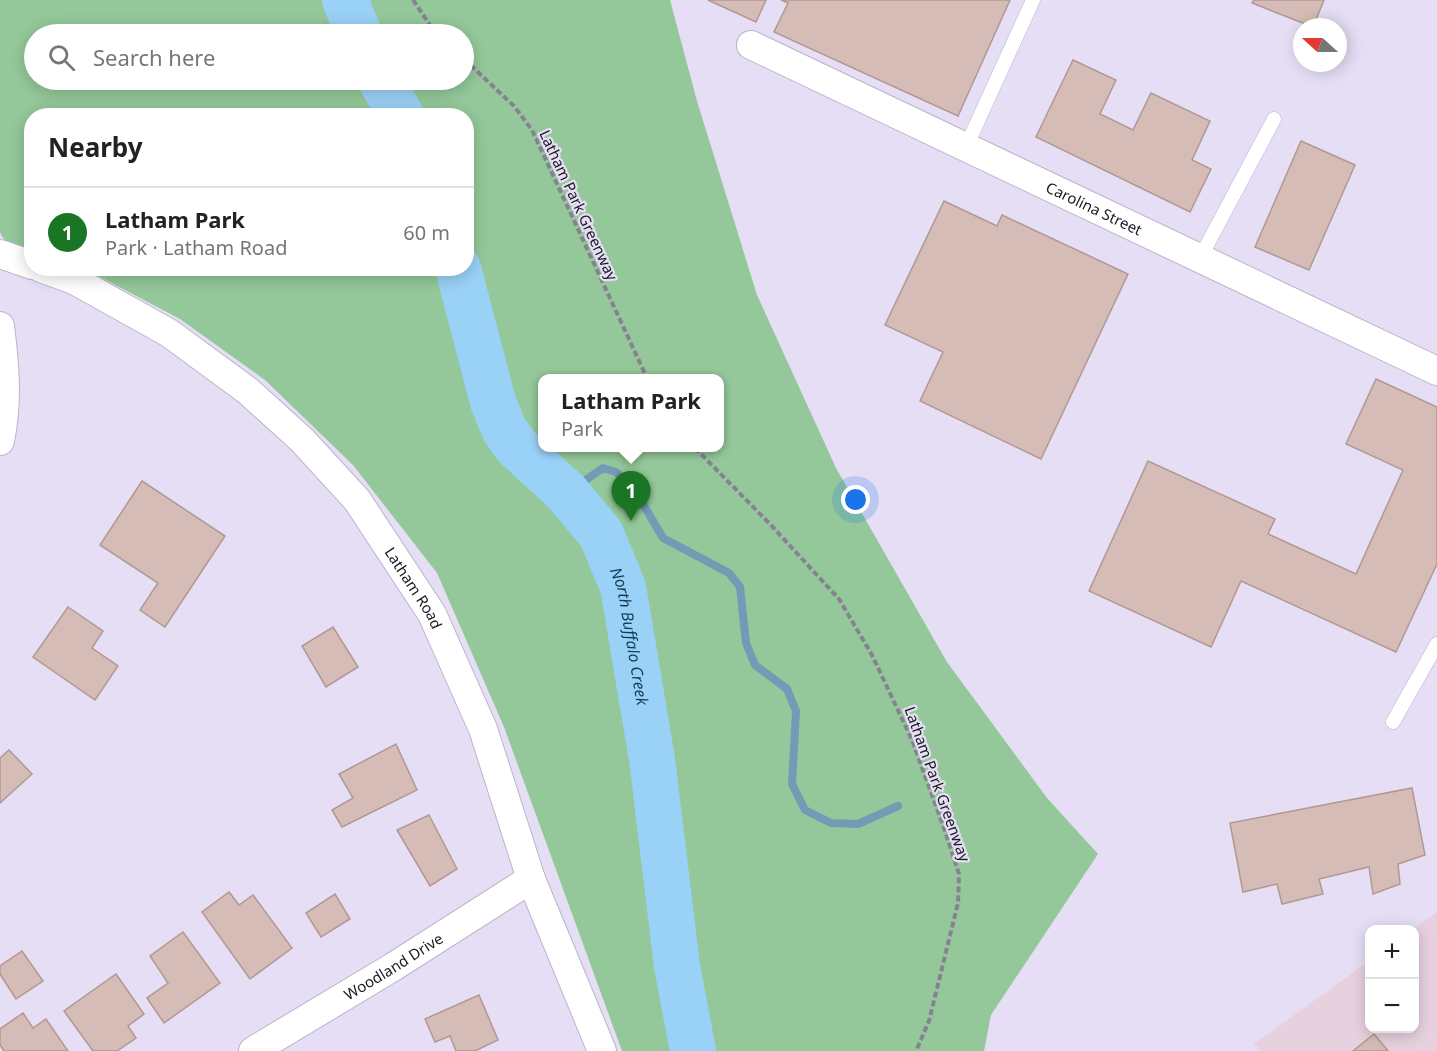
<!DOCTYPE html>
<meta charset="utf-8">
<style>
body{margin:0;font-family:"Noto Sans",sans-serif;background:#f6f6f6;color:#222}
.controls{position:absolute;right:18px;bottom:18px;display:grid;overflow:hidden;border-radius:12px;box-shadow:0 3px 15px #0003}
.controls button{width:54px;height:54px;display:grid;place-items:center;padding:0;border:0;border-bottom:2px solid #e0e0e0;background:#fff;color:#222;font:30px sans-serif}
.compass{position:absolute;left:1293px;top:18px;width:54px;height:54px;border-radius:50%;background:#fff;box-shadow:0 3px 15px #0003;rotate:291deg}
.you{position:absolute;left:856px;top:500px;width:21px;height:21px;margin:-15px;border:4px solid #fff;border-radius:50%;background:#1a73e8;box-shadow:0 0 0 9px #1a73e833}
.badge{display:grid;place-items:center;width:39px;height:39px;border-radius:50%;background:#1a7625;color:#fff;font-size:20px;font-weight:700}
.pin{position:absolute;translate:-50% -50px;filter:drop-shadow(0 2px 3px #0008)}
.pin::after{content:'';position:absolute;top:32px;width:21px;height:18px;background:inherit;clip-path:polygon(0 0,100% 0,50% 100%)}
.popup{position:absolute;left:538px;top:374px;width:186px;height:78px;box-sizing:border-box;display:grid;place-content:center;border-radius:12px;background:#fff;filter:drop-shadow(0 2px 4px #0005);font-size:20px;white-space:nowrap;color:#767676}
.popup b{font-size:22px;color:#222}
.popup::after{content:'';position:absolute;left:50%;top:100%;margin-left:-12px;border:12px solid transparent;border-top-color:#fff}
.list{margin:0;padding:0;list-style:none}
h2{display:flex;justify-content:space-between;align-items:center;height:78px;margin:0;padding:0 24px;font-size:26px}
h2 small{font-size:20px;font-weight:400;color:#767676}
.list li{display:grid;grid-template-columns:39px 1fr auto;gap:18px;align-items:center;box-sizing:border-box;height:90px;padding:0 24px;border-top:2px solid #e0e0e0}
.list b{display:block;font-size:22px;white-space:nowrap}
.list p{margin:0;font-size:20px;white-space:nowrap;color:#767676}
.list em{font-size:20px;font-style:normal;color:#767676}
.icon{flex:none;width:33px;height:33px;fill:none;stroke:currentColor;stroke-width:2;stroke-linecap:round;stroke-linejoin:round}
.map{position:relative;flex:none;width:1437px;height:1051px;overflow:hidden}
.search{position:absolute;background:#fff;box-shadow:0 3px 15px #0003;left:24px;top:24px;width:450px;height:66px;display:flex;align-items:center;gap:15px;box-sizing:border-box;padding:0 21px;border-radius:33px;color:#767676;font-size:22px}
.panel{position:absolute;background:#fff;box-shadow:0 3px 15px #0003;left:24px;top:108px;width:450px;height:168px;border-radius:24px}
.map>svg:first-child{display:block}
.commercial{fill:#e7d1df}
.green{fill:#94c89a;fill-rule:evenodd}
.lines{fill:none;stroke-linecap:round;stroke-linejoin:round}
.stream{stroke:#749ab6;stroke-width:8}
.river{stroke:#9ad1f7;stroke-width:46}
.building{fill:#d6bcb6;stroke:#b19892;stroke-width:1.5}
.service-casing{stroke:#bbb4ca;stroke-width:15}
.minor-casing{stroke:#bbb4ca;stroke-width:30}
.path{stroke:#878292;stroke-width:4;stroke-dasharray:6 3;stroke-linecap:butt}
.service{stroke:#fff;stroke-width:14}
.minor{stroke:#fff;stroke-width:28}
.labels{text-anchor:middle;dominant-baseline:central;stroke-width:4.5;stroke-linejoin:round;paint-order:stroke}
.street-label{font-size:15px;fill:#1b1820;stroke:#e5def5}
.water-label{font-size:16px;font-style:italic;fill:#133d56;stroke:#e5def5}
</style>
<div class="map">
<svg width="1437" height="1051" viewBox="0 0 1437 1051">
<rect width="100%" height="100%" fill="#e5def5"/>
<polygon class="commercial" points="1437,912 1437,1051 1260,1051 1254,1044 1369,961 1370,1028 1414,1028 1414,930 1413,929"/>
<path class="green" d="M0,0H670L697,101L757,295L836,468L947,662L1047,798L1098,854L991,1015L984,1051H622L504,727L437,573L353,465L265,380L180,319L85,269L466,268V116H32L31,252C18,247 5,246 0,232ZM34,34H464V80H34ZM542,378H720V448H542Z"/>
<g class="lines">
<polyline class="stream" points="567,493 603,468 616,472 632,485 663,538 729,573 740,587 746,643 755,665 787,689 796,711 792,784 805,810 831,823 858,824 898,806"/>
<g class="river">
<polyline points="345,0 359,34"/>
<polyline points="381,80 401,116"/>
<path id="s1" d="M458,268L493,402L504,429L516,446L567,493L601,534L623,587L652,759L677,966L693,1051"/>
</g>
</g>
<g class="building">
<polygon points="708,0 766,0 756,22"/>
<polygon points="781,0 1010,0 958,116 774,32 788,3"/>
<polygon points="1254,0 1324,0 1313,27 1252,3"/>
<polygon points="1073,60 1116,80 1100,114 1133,130 1151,93 1210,121 1192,160 1211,169 1190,212 1036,137"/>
<polygon points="1301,141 1355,165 1309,270 1255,247"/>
<polygon points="944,201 997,226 1002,215 1128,274 1041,459 920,401 943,352 885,325"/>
<polygon points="1376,379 1437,407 1437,564 1396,652 1241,581 1211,647 1089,591 1148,461 1275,519 1268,534 1356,574 1403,470 1346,444"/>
<polygon points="142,481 225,536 165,627 140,610 158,583 100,545"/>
<polygon points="68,607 103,631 92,648 118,666 95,700 33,657"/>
<polygon points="333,627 358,667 326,687 302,646"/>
<polygon points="396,744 417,790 342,827 332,810 353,798 339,774"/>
<polygon points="9,750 32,774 0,803 0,758"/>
<polygon points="1412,788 1425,855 1398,864 1400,884 1373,894 1369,867 1319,879 1323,894 1282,904 1277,884 1243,892 1230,823"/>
<polygon points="429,815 457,869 430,886 397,830"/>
<polygon points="229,892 239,905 253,895 292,948 250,979 202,912"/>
<polygon points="335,894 350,919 321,937 306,913"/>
<polygon points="183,932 220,983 164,1023 147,998 168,983 150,956"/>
<polygon points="22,951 43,981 16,999 0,974 0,966"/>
<polygon points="116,974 144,1014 128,1026 136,1038 117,1051 93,1051 64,1011"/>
<polygon points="479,995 498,1040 475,1051 456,1051 450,1036 435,1042 425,1019"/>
<polygon points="23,1013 33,1028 46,1019 68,1051 4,1051 0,1045 0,1029"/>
<polygon points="1374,1034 1388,1051 1353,1051"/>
</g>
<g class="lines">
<defs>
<g id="service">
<polyline points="966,147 1033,0"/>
<polyline points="1200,258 1274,119"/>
<polyline points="1393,722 1437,644"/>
</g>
<g id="minor">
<path id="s2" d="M751,45L1437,371"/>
<polyline points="0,254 32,265"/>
<path id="s3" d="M41,268L74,280L169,333L248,391L302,440L357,500L432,614L483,729L531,879L602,1051"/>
<path d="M0,326C5,365 8,402 0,441"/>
<path id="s4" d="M253,1051L393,967L531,879"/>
</g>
</defs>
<use href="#service" class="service-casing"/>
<use href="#minor" class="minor-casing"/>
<g class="path">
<polyline points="413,0 436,34"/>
<polyline points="464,59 514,106 532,130 647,378"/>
<polyline points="695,448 770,524 839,599 872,655 912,740 945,831 959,874 958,903 929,1021 916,1051"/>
</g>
<use href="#service" class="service"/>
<use href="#minor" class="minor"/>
</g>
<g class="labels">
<g class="street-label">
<text transform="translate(579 205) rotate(65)">Latham Park Greenway</text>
<text stroke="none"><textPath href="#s2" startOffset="380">Carolina Street</textPath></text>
<text stroke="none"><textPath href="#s3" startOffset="501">Latham Road</textPath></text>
<text transform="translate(938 784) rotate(70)">Latham Park Greenway</text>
<text stroke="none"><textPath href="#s4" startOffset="164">Woodland Drive</textPath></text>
</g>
<g class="water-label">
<text stroke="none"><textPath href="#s1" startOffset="418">North Buffalo Creek</textPath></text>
</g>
</g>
</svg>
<div class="controls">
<button>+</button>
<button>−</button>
</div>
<svg class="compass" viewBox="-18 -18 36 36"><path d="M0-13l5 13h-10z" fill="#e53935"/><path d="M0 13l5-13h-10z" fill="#767676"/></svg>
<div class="you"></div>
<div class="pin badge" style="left:631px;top:521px">1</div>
<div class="popup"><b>Latham Park</b>Park</div>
<div class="search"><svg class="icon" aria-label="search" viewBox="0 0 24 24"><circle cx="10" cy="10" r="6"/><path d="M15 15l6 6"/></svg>Search here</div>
<section class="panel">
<h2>Nearby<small></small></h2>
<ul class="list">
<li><span class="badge">1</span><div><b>Latham Park</b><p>Park · Latham Road</p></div><em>60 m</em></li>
</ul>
</section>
</div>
